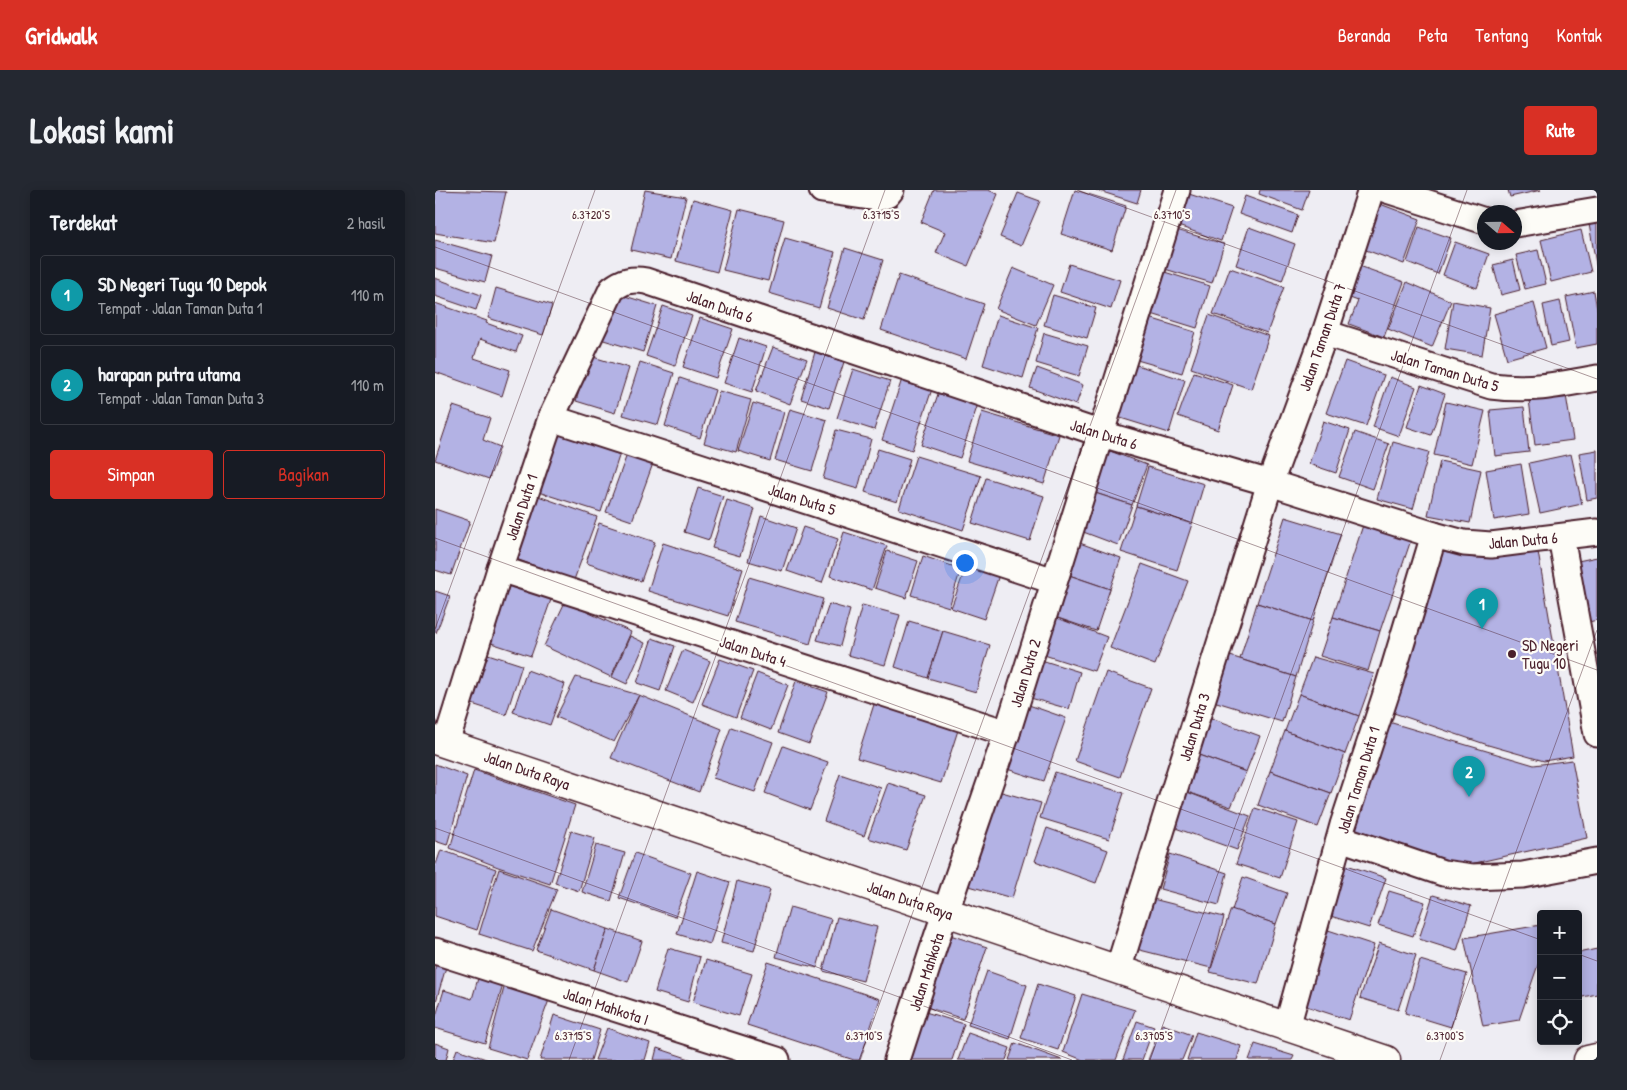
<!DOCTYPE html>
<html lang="id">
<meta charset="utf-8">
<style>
body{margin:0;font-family:"Patrick Hand",sans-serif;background:#242831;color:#f1f3f6}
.controls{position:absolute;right:15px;bottom:15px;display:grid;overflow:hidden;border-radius:5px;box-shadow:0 2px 12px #0003}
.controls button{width:45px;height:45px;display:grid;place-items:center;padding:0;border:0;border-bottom:1px solid #363941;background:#171b24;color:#f1f3f6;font:25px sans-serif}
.compass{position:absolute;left:1042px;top:15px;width:45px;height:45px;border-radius:50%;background:#171b24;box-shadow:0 2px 12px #0003;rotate:110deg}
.you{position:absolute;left:529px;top:372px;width:18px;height:18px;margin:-12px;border:4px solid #fff;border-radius:50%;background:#1a73e8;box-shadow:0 0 0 8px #1a73e833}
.badge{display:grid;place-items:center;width:32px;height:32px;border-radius:50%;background:#d93025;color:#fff;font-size:16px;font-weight:700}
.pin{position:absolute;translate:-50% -41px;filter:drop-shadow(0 1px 2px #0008)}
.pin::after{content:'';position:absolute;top:26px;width:18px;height:15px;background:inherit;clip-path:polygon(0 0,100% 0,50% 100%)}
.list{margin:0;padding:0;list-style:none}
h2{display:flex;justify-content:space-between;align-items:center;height:65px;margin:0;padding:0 20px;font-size:21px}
h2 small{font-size:16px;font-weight:400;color:#9ea1a6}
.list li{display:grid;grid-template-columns:32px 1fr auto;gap:15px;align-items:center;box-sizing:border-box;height:80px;margin:0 10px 10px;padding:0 10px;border:1px solid #363941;border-radius:5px}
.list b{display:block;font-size:19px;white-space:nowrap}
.list p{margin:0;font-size:16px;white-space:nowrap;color:#9ea1a6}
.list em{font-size:16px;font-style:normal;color:#9ea1a6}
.actions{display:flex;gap:10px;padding:15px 20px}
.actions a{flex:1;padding:11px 0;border:1px solid #d93025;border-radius:5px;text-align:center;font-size:18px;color:#d93025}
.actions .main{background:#d93025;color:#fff}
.icon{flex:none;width:28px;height:28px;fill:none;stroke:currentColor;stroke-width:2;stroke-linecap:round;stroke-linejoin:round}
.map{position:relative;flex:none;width:1162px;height:870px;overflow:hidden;border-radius:5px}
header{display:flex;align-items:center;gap:30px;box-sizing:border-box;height:70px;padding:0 25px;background:#d93025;color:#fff}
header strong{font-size:24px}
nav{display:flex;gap:28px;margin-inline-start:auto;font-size:18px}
.intro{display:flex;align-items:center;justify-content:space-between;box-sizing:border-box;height:120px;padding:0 30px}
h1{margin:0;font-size:35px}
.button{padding:12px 22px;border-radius:5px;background:#d93025;color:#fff;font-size:18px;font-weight:700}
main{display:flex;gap:30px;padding:0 30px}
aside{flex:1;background:#171b24;border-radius:5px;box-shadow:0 2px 12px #0003}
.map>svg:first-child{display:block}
.building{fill:#b3b2e4;stroke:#4a1f2b}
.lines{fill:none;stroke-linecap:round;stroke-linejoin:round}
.minor-casing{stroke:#4a1f2b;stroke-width:29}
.tertiary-casing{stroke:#4a1f2b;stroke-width:31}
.minor{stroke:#fdfcf7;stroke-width:25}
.tertiary{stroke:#fdfcf7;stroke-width:28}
.ticks{fill:none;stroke:#4a1f2b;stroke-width:1;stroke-opacity:0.45}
.poi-dot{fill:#4a1f2b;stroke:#fdfcf7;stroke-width:2}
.labels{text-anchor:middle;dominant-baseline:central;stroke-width:4.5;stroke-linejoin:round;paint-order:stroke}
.street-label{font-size:16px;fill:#4a1f2b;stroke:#fdfcf7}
.poi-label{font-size:16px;fill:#4a1f2b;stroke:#fdfcf7;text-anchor:start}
.ticks-label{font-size:12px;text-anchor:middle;fill:#4a1f2b;stroke:#fdfcf7;stroke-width:4.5;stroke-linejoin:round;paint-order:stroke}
</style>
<header>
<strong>Gridwalk</strong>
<nav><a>Beranda</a><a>Peta</a><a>Tentang</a><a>Kontak</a></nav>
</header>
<div class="intro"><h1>Lokasi kami</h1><a class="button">Rute</a></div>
<main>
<aside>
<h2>Terdekat<small>2 hasil</small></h2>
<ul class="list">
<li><span class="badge" style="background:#0f9aa8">1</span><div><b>SD Negeri Tugu 10 Depok</b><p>Tempat · Jalan Taman Duta 1</p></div><em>110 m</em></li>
<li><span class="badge" style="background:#0f9aa8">2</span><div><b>harapan putra utama</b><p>Tempat · Jalan Taman Duta 3</p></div><em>110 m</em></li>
</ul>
<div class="actions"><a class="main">Simpan</a><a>Bagikan</a></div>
</aside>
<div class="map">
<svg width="1162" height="870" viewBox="0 0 1162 870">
<rect width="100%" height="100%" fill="#eeedf3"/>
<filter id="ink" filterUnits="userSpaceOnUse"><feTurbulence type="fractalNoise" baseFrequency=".02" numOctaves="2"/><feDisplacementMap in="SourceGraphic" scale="10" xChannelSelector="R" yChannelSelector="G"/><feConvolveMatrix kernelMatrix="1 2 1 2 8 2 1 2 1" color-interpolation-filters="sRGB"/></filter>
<g filter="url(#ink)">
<g class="building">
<polygon points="0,0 71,2 59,53 0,43"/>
<polygon points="210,0 251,7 236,69 196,60"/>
<polygon points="499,0 553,0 563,4 533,76 501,63 510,42 486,32"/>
<polygon points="640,0 691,16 677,60 626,44"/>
<polygon points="661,0 706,0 702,13"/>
<polygon points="825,0 874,0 867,20 824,4"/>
<polygon points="1073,0 1106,0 1075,7"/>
<polygon points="583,3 605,11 586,56 565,47"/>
<polygon points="754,4 797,18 786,51 743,36"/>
<polygon points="810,6 863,25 857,43 804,24"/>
<polygon points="258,9 298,20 282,82 241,71"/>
<polygon points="937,11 985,29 969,74 920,56"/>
<polygon points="304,19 349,30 333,91 288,80"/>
<polygon points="1162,33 1162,80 1154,34"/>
<polygon points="814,37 860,54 847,91 801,75"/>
<polygon points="984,37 1016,48 1003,84 972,72"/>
<polygon points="735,38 789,54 777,93 723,77"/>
<polygon points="1146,40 1156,82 1116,92 1106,50"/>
<polygon points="350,48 400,62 384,118 334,103"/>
<polygon points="0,50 57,66 50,92 0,78"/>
<polygon points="1020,52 1054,64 1042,98 1008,85"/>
<polygon points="410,58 448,70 429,130 392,118"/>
<polygon points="1103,60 1111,94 1090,99 1081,65"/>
<polygon points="1078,70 1085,100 1066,105 1058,75"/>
<polygon points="916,73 969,92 949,147 914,134 923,111 904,104"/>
<polygon points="634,74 685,90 676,119 625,102"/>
<polygon points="578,78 618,95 601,135 561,119"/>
<polygon points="795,78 849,97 832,143 778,124"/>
<polygon points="723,80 775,96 762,138 710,122"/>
<polygon points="464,85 549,114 531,169 446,140"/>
<polygon points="0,88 46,105 41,120 0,106"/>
<polygon points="972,92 1016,111 997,157 953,139"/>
<polygon points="61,98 117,115 108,145 53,128"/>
<polygon points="1159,101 1162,120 1162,154 1141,158 1131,107"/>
<polygon points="177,102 222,116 208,162 162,148"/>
<polygon points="618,105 661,118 652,148 609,135"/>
<polygon points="1018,111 1055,118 1047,165 1010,159"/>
<polygon points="1125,111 1134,152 1116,156 1108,115"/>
<polygon points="0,113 52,131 51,133 87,146 81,162 45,149 39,168 75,180 67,206 0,182"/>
<polygon points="1099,113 1111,158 1072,169 1059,124"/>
<polygon points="228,116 257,126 240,176 211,166"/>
<polygon points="563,125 603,138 588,188 548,175"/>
<polygon points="774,125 834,146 816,199 756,178"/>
<polygon points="708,126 760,142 747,183 695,168"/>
<polygon points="265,128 298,139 281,188 248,177"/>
<polygon points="609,143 653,156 644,186 601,173"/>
<polygon points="304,148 331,157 317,202 289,193"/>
<polygon points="338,157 372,169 355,214 321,201"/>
<polygon points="380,162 409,172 394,218 366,209"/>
<polygon points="155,166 194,178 180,223 141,211"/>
<polygon points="910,171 949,185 931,236 891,223"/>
<polygon points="205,172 239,183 223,235 188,225"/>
<polygon points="695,173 750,190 734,243 679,226"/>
<polygon points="602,178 648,195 641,215 595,198"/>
<polygon points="418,179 455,191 439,240 402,228"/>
<polygon points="759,182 798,195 783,240 743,226"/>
<polygon points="955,187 981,197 964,246 938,237"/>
<polygon points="245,188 280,200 265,248 230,236"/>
<polygon points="467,189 497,199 477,260 447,250"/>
<polygon points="986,195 1010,204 996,245 972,237"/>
<polygon points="284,201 316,210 301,262 269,253"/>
<polygon points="504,201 543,214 525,268 486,255"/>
<polygon points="1131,205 1138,250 1100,255 1094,210"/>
<polygon points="1011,212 1050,221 1037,274 999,265"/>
<polygon points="318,213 349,222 335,271 303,261"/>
<polygon points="18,216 55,228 48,250 65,257 54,289 0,270"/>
<polygon points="1089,217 1094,262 1060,266 1055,220"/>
<polygon points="355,219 392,230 377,281 340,270"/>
<polygon points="547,222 624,245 609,294 532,271"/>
<polygon points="888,231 915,240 901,283 874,274"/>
<polygon points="117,237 186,260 166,322 97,300"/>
<polygon points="401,240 436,249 423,299 388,289"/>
<polygon points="920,242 954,254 938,299 904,287"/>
<polygon points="958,252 994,262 978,319 942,309"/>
<polygon points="667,258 712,275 697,315 654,301"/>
<polygon points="194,259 220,268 197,331 171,322"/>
<polygon points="443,259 475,269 462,312 430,302"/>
<polygon points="1162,260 1162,308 1152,310 1144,263"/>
<polygon points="1136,264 1147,314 1105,323 1094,273"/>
<polygon points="481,266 546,286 528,340 464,319"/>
<polygon points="1005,271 1046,280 1035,333 993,325"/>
<polygon points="1086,274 1094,324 1059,330 1051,280"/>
<polygon points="713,277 769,294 757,334 701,316"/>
<polygon points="551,288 609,306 595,351 537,333"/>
<polygon points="263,298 288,306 274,350 249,342"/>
<polygon points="654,301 697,315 683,355 643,340"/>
<polygon points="95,303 162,327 139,390 73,366"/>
<polygon points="292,310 320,319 305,366 277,358"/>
<polygon points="701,316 757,334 742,380 686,362"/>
<polygon points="0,319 35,331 16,385 0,380"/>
<polygon points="326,326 361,338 347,381 313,371"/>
<polygon points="850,327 906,344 878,431 822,413"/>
<polygon points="930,329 977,347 945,441 898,427"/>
<polygon points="164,333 220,352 206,391 151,373"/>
<polygon points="368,337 403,349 387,393 352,381"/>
<polygon points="409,342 452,356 437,400 395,386"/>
<polygon points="642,352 686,368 675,399 631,384"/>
<polygon points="228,353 308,379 293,426 213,401"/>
<polygon points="452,361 483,371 471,408 440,398"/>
<polygon points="1003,361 1040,368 1103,362 1138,566 1109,571 1053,555 953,521"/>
<polygon points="488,366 526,379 514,417 476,405"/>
<polygon points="1162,367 1162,430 1150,433 1138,372"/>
<polygon points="532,374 564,385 549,429 516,418"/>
<polygon points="707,374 753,391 720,475 675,458"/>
<polygon points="631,384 675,399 661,441 617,426"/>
<polygon points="314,387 388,409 375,454 300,432"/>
<polygon points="72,388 118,404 96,466 50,451"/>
<polygon points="0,401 15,406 1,443 0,442"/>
<polygon points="130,412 196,442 176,487 109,456"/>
<polygon points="822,413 878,431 861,487 805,469"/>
<polygon points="394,414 415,420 405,456 382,450"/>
<polygon points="427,415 465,425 450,475 413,465"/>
<polygon points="617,426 672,447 659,481 603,463"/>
<polygon points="898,427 945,441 933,481 885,466"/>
<polygon points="474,431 508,441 493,488 460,477"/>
<polygon points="508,441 555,455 541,502 493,488"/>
<polygon points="195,446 210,453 192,494 177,487"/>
<polygon points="217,448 240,456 225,501 202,493"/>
<polygon points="248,460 275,471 258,512 231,501"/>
<polygon points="53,464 87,475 71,525 37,514"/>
<polygon points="789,464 861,487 847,532 775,510"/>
<polygon points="878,467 939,484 924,526 864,504"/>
<polygon points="285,469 318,481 301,527 267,514"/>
<polygon points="603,469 645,482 634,519 592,507"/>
<polygon points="92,480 130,494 115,535 78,522"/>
<polygon points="671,482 716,498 685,587 640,571"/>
<polygon points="322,483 353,495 336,540 305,528"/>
<polygon points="141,487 204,505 179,552 121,527"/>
<polygon points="361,491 393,502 374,554 343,543"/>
<polygon points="864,504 924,526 910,564 850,541"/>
<polygon points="204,505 287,539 264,602 176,568"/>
<polygon points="441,508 525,534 506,593 422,568"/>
<polygon points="591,514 631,528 609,591 569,578"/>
<polygon points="771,526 825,546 811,582 758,563"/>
<polygon points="947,530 1099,575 1137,570 1152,648 1022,677 914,639"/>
<polygon points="296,537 338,552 320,602 278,588"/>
<polygon points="850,541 910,564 896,603 835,581"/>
<polygon points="348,556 393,572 375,620 330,603"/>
<polygon points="758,563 811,582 796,617 744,599"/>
<polygon points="0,574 32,586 12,655 0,651"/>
<polygon points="39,580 140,615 115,694 63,677 15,658"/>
<polygon points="835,581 896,603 883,637 823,615"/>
<polygon points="620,582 689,603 674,649 605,628"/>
<polygon points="405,584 446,598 429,646 389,631"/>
<polygon points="453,593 491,605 471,660 433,648"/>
<polygon points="556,599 606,613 577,708 527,694"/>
<polygon points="744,599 815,626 802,660 732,635"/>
<polygon points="820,618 863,632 845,688 801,674"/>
<polygon points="612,638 673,660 661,693 600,671"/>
<polygon points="136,641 160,648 144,701 120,693"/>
<polygon points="161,655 190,663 176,711 147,702"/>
<polygon points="6,660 61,679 42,740 0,726 0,677"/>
<polygon points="200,663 256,683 240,727 184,708"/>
<polygon points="735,664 792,683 784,715 725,699"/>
<polygon points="906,673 951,688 934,738 889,724"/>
<polygon points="64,679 122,699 97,761 44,744"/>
<polygon points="262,681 295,692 275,754 242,744"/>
<polygon points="808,687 852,703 841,734 797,720"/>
<polygon points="302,691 335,700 319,761 286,753"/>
<polygon points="954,701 990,712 978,746 943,735"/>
<polygon points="998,705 1036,716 1022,761 984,749"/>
<polygon points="710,707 789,727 776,778 697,758"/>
<polygon points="355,717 396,729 382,778 341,767"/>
<polygon points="116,719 173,739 159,780 101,760"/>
<polygon points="796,719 841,734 823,794 775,782"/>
<polygon points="402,727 442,737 428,791 388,781"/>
<polygon points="1106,735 1106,766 1084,830 1048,836 1029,748"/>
<polygon points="887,738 939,755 914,830 862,813"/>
<polygon points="173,739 207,751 193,792 159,780"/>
<polygon points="509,743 552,757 528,829 485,815"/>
<polygon points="944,753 981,765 963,820 925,808"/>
<polygon points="233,758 265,767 253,812 220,802"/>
<polygon points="1162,759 1162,804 1143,808 1143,763"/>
<polygon points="0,766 13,770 0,815"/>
<polygon points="271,770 317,784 304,826 258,812"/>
<polygon points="985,770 1032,784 1016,837 970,823"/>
<polygon points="333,772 445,809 425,870 419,870 312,835"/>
<polygon points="552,781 592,795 575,849 533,835"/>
<polygon points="44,785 69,792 50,853 0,838 0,829 9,800 37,809"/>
<polygon points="70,794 114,810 92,870 53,858"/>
<polygon points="603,794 641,806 623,860 586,848"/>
<polygon points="647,804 700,820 681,870 648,870 628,862"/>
<polygon points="484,820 529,834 517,870 468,870"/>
<polygon points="119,825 165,840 156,870 105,870"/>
<polygon points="702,831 719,837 707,870 688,870"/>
<polygon points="727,834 757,845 747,870 713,870"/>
<polygon points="172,838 215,853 210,870 160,870"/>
<polygon points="761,842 806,856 802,870 752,870"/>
<polygon points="533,843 575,858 571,870 523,870"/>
<polygon points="0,853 14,858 11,870 0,870"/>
<polygon points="580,853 627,870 574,870"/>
<polygon points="820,854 859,866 857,870 814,870"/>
<polygon points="222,858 258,870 219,870"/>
<polygon points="22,859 54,870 18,870"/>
</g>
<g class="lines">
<defs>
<g id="minor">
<polyline points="387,0 442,8 452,5 456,0"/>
<polyline points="952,0 1050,31"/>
<polyline points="1080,34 1162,20"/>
<path d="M890,143L1056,196C1095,201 1124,195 1162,188"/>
<polyline points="116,228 619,391"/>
<polyline points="1126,347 1162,544"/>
<polyline points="65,379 572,543"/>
<path d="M11,553L65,379L116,228L177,99C188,91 197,88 211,91L667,244L835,293L999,345L1029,353L1056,355L1162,342"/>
<polyline points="905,648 1008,683 1037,687 1088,685 1162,671"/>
<polyline points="0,761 342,870"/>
<polyline points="683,780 835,293 890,143 936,0"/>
<polyline points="852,837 908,635 953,498 999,345"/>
<polyline points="462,870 502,747 572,543 742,0"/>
</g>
<g id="tertiary">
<polyline points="0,550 951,870"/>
<polyline points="1153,870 1162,868"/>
</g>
</defs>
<use href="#minor" class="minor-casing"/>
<use href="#tertiary" class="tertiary-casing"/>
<use href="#minor" class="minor"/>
<use href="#tertiary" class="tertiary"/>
</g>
</g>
<path class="ticks" d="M642,0L1162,189M0,57L1162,480M0,348L1106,750M0,439L160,0M0,638L637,870M1143,764L1162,771M134,870L450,0M424,870L741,0M715,870L1032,0M1005,870L1162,440"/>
<circle class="poi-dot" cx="1077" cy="464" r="5"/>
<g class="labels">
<g class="street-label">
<text transform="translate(285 116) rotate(19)">Jalan Duta 6</text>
<text transform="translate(887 147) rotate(-71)">Jalan Taman Duta 7</text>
<text transform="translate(1010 180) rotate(17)">Jalan Taman Duta 5</text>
<text transform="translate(669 244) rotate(17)">Jalan Duta 6</text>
<text transform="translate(367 309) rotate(18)">Jalan Duta 5</text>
<text transform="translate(86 317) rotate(-71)">Jalan Duta 1</text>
<text transform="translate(1088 350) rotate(-5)">Jalan Duta 6</text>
<text transform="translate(318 461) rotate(18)">Jalan Duta 4</text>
<text transform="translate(590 483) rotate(-73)">Jalan Duta 2</text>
<text transform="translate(759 537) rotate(-73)">Jalan Duta 3</text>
<text transform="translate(92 580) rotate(19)">Jalan Duta Raya</text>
<text transform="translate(923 590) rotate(-73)">Jalan Taman Duta 1</text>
<text transform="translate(475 710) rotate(19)">Jalan Duta Raya</text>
<text transform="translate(491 782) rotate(-72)">Jalan Mahkota</text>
<text transform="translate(171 816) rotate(18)">Jalan Mahkota I</text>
</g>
<g class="poi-label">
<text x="1087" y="455">SD Negeri<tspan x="1087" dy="18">Tugu 10</tspan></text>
</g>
</g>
<g class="ticks-label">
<text x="446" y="29">6.3715°S</text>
<text x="156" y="29">6.3720°S</text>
<text x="737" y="29">6.3710°S</text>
<text x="138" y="850">6.3715°S</text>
<text x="429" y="850">6.3710°S</text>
<text x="719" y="850">6.3705°S</text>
<text x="1010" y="850">6.3700°S</text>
</g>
</svg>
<div class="controls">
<button>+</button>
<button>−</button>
<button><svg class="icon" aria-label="locate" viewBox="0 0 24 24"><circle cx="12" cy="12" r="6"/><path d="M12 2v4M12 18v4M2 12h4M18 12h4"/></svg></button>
</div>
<svg class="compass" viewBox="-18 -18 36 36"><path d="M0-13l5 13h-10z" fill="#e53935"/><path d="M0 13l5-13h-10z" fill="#9ea1a6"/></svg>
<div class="you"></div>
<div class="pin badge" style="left:1047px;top:439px;background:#0f9aa8">1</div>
<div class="pin badge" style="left:1034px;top:607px;background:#0f9aa8">2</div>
</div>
</main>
